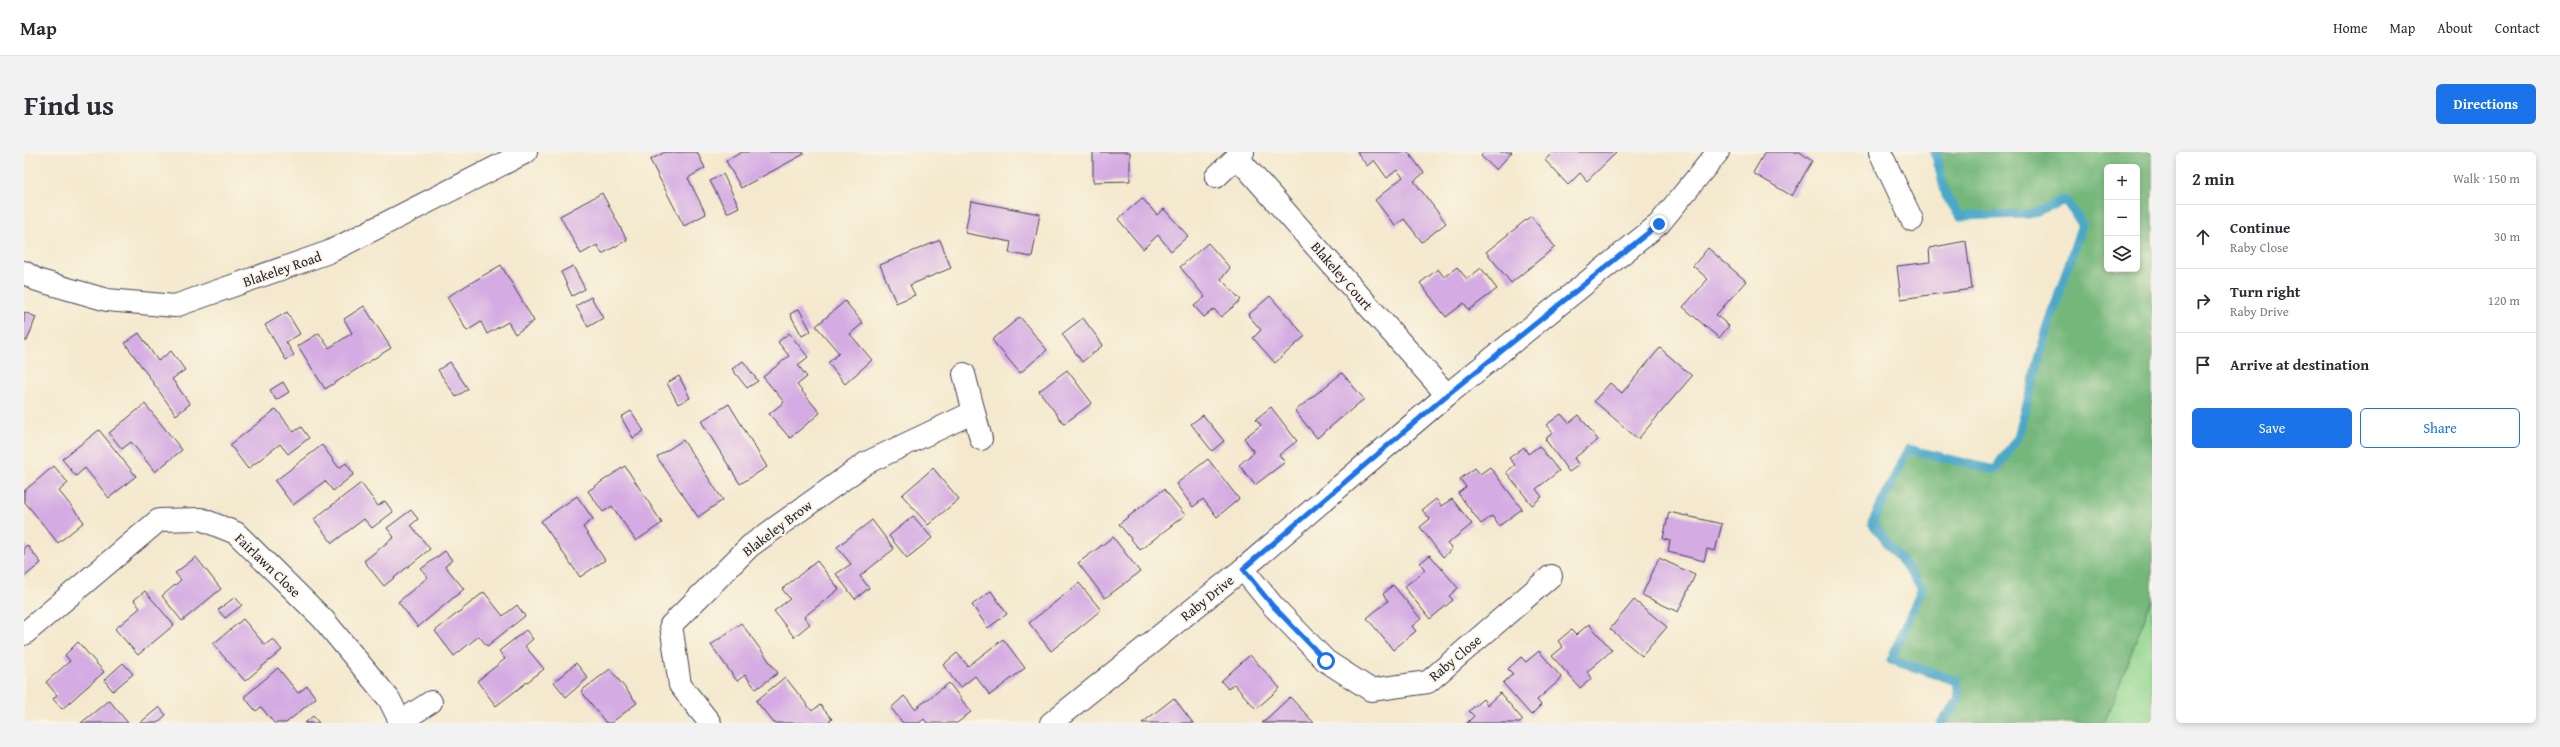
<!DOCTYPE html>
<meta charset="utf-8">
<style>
body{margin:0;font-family:"Gentium Book Plus",serif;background:#f2f2f3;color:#2b2b33}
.controls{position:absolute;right:12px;top:12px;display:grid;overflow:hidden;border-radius:6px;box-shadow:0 2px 6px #0003}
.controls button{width:36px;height:36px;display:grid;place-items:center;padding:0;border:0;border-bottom:1px solid #e1e1e2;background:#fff;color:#2b2b33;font:20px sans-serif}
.stop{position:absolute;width:12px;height:12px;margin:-9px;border:3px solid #1a73e8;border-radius:50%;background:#fff}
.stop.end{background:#1a73e8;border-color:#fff;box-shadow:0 1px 4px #0008}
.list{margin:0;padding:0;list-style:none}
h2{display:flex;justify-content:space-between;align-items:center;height:52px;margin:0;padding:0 16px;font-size:17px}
h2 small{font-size:13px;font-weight:400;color:#7c7c81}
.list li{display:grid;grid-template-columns:26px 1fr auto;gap:12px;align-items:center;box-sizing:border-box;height:64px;padding:0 16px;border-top:1px solid #e1e1e2}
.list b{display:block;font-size:15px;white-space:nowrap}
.list p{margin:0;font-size:13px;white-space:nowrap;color:#7c7c81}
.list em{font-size:13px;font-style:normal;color:#7c7c81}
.actions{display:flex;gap:8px;padding:12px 16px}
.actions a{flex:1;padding:9px 0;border:1px solid #1a73e8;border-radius:6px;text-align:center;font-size:14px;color:#1a73e8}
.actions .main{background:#1a73e8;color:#fff}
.icon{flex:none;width:22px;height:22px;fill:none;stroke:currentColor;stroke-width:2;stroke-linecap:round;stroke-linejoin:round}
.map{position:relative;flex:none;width:2128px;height:571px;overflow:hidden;border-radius:6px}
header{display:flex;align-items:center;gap:24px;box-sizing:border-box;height:56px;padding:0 20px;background:#fff;border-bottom:1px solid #e1e1e2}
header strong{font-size:19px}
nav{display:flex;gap:22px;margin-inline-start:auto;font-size:14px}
.intro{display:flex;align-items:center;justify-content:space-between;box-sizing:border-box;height:96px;padding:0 24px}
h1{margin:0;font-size:28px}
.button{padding:10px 18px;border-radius:6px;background:#1a73e8;color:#fff;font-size:14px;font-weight:700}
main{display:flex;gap:24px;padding:0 24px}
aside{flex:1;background:#fff;border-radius:6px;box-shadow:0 2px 6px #0003}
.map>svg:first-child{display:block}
.green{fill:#91d68f;stroke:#5a7c65}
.forest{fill:#74b77a;stroke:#4b6c5a;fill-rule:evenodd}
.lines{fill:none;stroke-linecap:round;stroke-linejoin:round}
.stream{stroke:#4ba8c9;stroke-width:9}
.building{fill:#d4abe3}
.minor-casing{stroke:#424051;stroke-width:24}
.minor{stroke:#fff;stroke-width:22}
.route{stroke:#1a73e8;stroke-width:5}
.labels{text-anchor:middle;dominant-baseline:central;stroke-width:4;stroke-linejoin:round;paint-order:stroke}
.street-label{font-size:14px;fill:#22223b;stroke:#fcf5e5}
</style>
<header>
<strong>Map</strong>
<nav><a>Home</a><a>Map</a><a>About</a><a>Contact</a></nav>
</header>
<div class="intro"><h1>Find us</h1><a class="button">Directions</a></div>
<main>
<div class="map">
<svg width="2128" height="571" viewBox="0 0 2128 571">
<rect width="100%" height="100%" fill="#fcf5e5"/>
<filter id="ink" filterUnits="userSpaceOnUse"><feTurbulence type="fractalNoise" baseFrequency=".025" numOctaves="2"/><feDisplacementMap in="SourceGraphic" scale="8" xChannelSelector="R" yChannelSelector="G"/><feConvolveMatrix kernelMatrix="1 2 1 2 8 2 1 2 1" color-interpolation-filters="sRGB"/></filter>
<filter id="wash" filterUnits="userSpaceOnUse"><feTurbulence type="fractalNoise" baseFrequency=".012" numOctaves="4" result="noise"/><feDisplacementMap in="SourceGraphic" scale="16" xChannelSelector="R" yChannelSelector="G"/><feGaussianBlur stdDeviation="0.9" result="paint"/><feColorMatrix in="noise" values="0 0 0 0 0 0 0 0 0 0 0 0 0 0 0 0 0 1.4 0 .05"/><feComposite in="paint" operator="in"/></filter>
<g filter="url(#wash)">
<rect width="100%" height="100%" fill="#f4e9ce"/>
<polygon class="green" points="2128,447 2128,571 2080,571"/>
<path class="forest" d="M1911,0H2128V447L2080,571H1917L1935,548L1933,529L1867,508L1898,436L1848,371L1884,297L1972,318L1994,285L2022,181L2057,72L2041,48L2005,62L1936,64L1922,44ZM2083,15H2113V117H2083Z"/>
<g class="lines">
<polyline class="stream" points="1911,0 1922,44 1936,64 2005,62 2041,48 2058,72 2022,181 1994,285 1971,318 1884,297 1848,371 1898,436 1867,508 1933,529 1935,548 1917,571"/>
</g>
<g id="blocks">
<g class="building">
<polygon points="641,0 673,0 681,16 664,26 682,62 660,74 626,8"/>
<polygon points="718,0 779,0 780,2 717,36 702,9"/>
<polygon points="1069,0 1106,0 1106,29 1069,30"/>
<polygon points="1333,0 1384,0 1400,21 1390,29 1422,71 1398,90 1380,67 1371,74 1351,48 1379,25 1373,18 1363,26 1350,8 1343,14"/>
<polygon points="1460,0 1488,0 1472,18 1457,4"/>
<polygon points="1529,0 1593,0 1563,29 1556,21 1544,33 1521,8"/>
<polygon points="1741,0 1776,0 1788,9 1768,44 1729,21"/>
<polygon points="699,22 715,55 703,61 686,29"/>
<polygon points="578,41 603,88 578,102 573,93 557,102 536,64"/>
<polygon points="1118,46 1133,63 1140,57 1164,84 1147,99 1134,83 1119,97 1094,67"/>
<polygon points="947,49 1016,62 1008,105 985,101 987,90 941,81"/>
<polygon points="1507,64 1531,95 1487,131 1462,100"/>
<polygon points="916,88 927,116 886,133 891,143 872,151 856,113"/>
<polygon points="1942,89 1948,137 1877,147 1873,114 1906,110 1905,96"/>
<polygon points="1184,91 1206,116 1197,127 1217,148 1197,165 1190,157 1180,165 1170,154 1181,145 1156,115"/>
<polygon points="1684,96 1722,129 1692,163 1705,174 1695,186 1659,155 1684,127 1669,114"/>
<polygon points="477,113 510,169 491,182 484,170 463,182 457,170 443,179 423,145"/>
<polygon points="549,114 561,137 548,144 537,120"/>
<polygon points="1433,115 1443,127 1457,116 1473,137 1445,158 1440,151 1422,165 1396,131 1414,117 1420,125"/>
<polygon points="1246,144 1281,184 1251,211 1229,186 1237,178 1224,163"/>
<polygon points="567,145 579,166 564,175 552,154"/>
<polygon points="821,149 839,171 826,182 848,208 821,232 804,211 815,201 792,174"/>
<polygon points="340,154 367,196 301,237 274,194 295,181 305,196 328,181 320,167"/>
<polygon points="775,157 787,179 778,184 766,162"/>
<polygon points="0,160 12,165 3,189 0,188"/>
<polygon points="263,160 276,182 262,190 270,203 262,208 241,173"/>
<polygon points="996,165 1023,198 996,221 968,188"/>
<polygon points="1059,166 1079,193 1058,210 1038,182"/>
<polygon points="115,181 134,209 147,199 161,218 148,227 166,252 152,263 101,191"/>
<polygon points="765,181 784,205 774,213 783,225 773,233 796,261 766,286 745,262 760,250 739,225 765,204 754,190"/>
<polygon points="1636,196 1668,224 1614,287 1570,249 1586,231 1598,241"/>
<polygon points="719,209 734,229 723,236 708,217"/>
<polygon points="426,210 444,237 432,245 414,218"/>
<polygon points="1043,218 1068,251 1040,272 1015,239"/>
<polygon points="1318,221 1340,247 1293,286 1271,259"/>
<polygon points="655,224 666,246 654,252 643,231"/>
<polygon points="259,230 265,240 252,248 246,238"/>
<polygon points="121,252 158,298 131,320 107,290 98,297 85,281"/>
<polygon points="705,252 743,315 716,332 677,269"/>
<polygon points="1247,255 1273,289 1255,303 1261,310 1231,333 1215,313 1230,300 1220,286 1237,273 1232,267"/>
<polygon points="252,257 270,280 277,275 285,286 264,302 256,292 224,317 206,293"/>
<polygon points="607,259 620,279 609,286 597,265"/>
<polygon points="1537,262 1545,271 1555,263 1574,288 1550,306 1555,313 1545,320 1521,287 1529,281 1522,273"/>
<polygon points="1179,263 1200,289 1188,299 1167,272"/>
<polygon points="75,278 112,324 85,346 61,316 52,324 38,307"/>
<polygon points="659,288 699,348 674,365 633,305"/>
<polygon points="298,293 315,316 322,311 330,322 309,339 301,329 269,353 251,329"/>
<polygon points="1515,294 1535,319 1512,337 1518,345 1508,353 1482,320 1491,313 1485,306 1500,295 1504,302"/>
<polygon points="1184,307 1215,347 1193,365 1179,347 1169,355 1152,332"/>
<polygon points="30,314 44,331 35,339 60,370 34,391 0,349 0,339"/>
<polygon points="601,314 638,371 612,389 588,354 579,360 564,339"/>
<polygon points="1466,315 1498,357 1475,374 1468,364 1457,372 1434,341 1442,335 1436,327 1451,316 1456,322"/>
<polygon points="909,316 935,347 904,373 878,343"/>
<polygon points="337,331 354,354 361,349 369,360 348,376 340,367 308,391 290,367"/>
<polygon points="1140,337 1161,363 1116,398 1095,372"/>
<polygon points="553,344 569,367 559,375 581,408 556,425 517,369"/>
<polygon points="1412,347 1417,354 1428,347 1448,372 1423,392 1428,397 1419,405 1396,375 1406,367 1398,358"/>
<polygon points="387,358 394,367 387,373 406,397 360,434 340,409 370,385 363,376"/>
<polygon points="1645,360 1698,372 1691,399 1683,397 1680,409 1644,400 1646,389 1639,387"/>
<polygon points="889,364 908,386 883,406 865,384"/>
<polygon points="848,368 870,397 836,424 845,436 831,447 812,422 827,412 813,395"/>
<polygon points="1089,385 1116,420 1081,446 1054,411"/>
<polygon points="3,393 17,411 0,425 0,396"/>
<polygon points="421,399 428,408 421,414 440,437 394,475 374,450 404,425 397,417"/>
<polygon points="1406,403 1434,436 1425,444 1429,448 1406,467 1380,435 1401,418 1396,411"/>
<polygon points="172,405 197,437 158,469 138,444 157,428 151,421"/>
<polygon points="1635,406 1671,423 1654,460 1618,443"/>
<polygon points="793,409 815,437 780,465 786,472 770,485 750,459 766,447 758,437"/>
<polygon points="1055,431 1077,458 1027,499 1005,471"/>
<polygon points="1369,433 1397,467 1388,474 1392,479 1369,498 1343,466 1364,449 1359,442"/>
<polygon points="121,439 150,473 114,503 91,477 116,456 110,448"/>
<polygon points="967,439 983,462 964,476 948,453"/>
<polygon points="460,440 479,464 493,453 501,464 463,494 455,484 430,504 411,479"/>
<polygon points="211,445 218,453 201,466 194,458"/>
<polygon points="1610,448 1643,475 1618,504 1586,477"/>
<polygon points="219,467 241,493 249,487 258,498 221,529 189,492"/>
<polygon points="717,471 754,521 732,537 721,523 713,529 687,493"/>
<polygon points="1565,472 1588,498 1563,520 1568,526 1556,536 1528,504 1539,495 1534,489 1547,478 1552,483"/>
<polygon points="502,478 509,487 501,494 520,517 472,554 453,529 481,507 475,499"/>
<polygon points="979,487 1001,516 966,543 951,524 936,536 919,513 933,501 944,514"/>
<polygon points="54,490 80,520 38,557 29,547 33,543 22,530 46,509 41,503"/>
<polygon points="1515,499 1538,526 1513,548 1517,553 1507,563 1479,531 1489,522 1484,517 1497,505 1502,510"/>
<polygon points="1226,503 1256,536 1232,557 1210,532 1204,537 1197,529"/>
<polygon points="99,511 109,522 89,539 80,528"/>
<polygon points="552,511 564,526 542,545 530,530"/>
<polygon points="254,516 274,541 283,534 292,546 262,571 250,571 237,555 232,559 220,545"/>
<polygon points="586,517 613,551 587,571 582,571 557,539"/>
<polygon points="761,525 788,559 796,553 808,567 803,571 750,571 732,549"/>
<polygon points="925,531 947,560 933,571 903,571 900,567 895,571 879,571 867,556 880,544 891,557"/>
<polygon points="1476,541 1499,568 1496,571 1443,571 1450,564 1445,559 1459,547 1463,553"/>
<polygon points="1266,545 1290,571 1238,571"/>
<polygon points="1150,546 1169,571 1118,571"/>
<polygon points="85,548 104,571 57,571"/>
<polygon points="135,555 142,563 133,571 116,571"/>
<polygon points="289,564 295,571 281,571"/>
</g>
</g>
</g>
<g filter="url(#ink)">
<use href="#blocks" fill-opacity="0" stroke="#424051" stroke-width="1"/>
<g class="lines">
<defs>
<g id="minor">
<polyline points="1219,0 1213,5 1423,243"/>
<polyline points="1856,0 1888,68"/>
<polyline points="1192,25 1213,5"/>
<polyline points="0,120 13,128 83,148 151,154 305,100 502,0"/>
<polyline points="940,222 957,287"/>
<polyline points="1219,417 1249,454 1302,509 1347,538 1404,530 1527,424"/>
<polyline points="0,482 135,368 177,367 212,381 299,467 365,547 377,571"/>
<polyline points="376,570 407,550"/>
<polyline points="686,571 656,533 647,473 726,394 842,311 950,260"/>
<polyline points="1027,571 1219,417 1423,243 1635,72 1694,0"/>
</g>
</defs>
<use href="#minor" class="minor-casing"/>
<use href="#minor" class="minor"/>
</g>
</g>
<g class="lines" filter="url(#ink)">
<polyline class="route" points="1302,509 1249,454 1219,417 1423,243 1635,72"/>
</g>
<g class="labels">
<g class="street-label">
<text transform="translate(258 117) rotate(-19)">Blakeley Road</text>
<text transform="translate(1318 124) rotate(49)">Blakeley Court</text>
<text transform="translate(753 376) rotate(-37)">Blakeley Brow</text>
<text transform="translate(244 413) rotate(44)">Fairlawn Close</text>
<text transform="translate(1183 446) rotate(-39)">Raby Drive</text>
<text transform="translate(1431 506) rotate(-40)">Raby Close</text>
</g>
</g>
</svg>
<div class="controls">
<button>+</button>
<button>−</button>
<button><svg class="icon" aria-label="layers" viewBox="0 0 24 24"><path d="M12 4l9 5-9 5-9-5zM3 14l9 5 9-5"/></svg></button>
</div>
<div class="stop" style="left:1302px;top:509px"></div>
<div class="stop end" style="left:1635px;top:72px"></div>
</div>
<aside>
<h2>2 min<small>Walk · 150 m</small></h2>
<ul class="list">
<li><svg class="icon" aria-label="ahead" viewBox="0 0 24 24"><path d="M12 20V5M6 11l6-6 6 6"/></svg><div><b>Continue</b><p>Raby Close</p></div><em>30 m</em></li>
<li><svg class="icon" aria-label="right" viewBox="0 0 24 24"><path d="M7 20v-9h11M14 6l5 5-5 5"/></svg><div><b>Turn right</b><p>Raby Drive</p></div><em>120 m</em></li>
<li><svg class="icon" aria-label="arrive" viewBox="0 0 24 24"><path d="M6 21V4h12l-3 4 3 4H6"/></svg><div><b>Arrive at destination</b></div></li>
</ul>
<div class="actions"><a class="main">Save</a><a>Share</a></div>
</aside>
</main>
